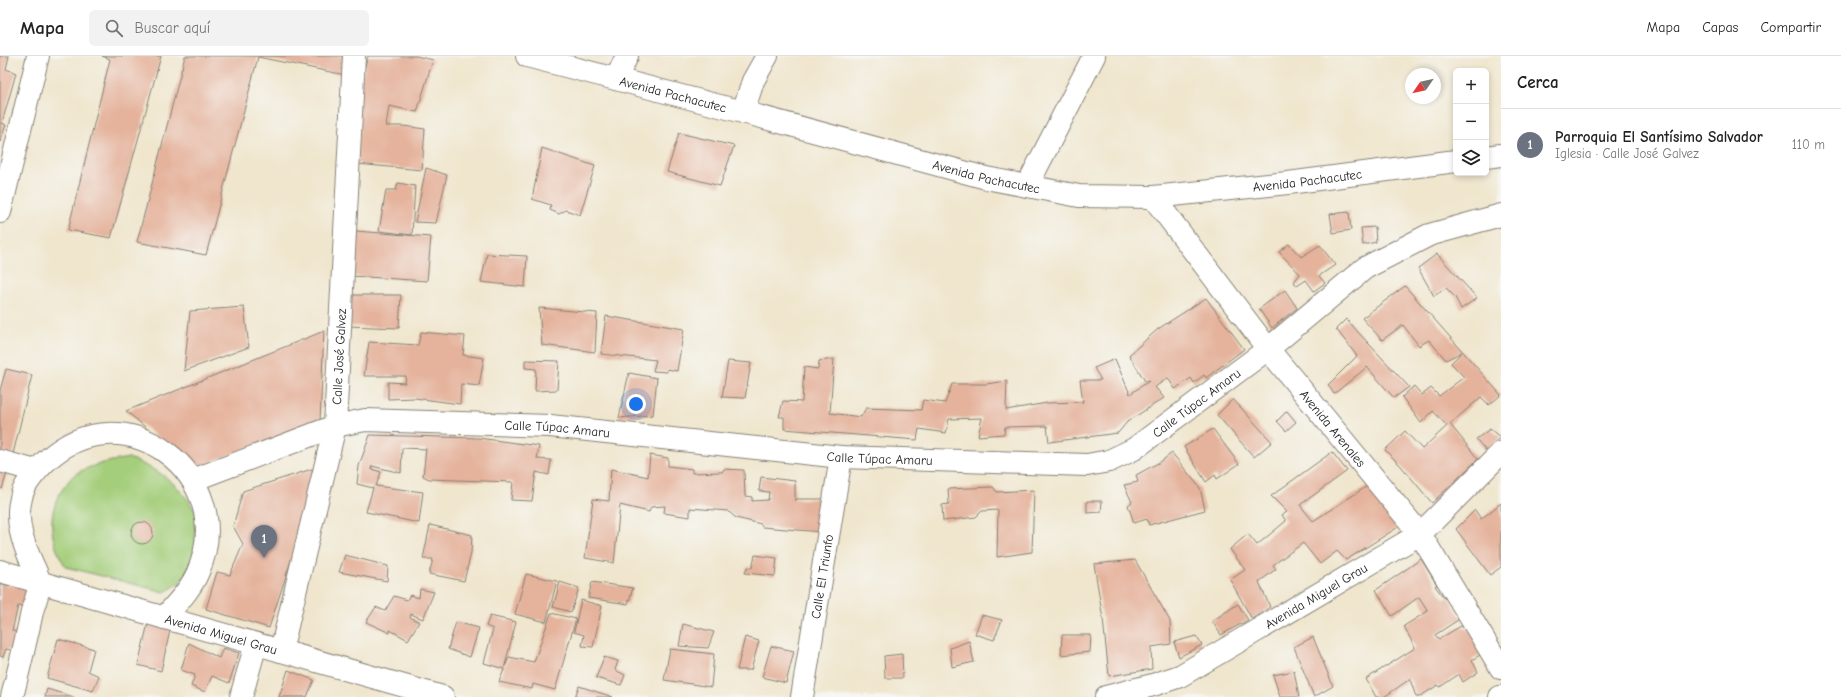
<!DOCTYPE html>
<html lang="es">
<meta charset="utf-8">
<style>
body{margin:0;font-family:"Comic Neue",sans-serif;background:#f2f2f2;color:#222}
.controls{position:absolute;right:12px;top:12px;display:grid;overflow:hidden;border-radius:6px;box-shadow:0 2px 6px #0003}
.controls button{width:36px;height:36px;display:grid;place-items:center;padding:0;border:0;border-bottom:1px solid #e0e0e0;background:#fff;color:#222;font:20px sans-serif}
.compass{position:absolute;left:1405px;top:12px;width:36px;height:36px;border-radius:50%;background:#fff;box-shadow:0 2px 6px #0003;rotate:236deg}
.you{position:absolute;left:636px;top:348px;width:14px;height:14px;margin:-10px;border:3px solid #fff;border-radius:50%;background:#1a73e8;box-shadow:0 0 0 6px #1a73e833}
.badge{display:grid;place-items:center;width:26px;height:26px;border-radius:50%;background:#0b8043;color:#fff;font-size:13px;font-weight:700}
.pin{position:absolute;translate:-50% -33px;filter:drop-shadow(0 1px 2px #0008)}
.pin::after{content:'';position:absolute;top:21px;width:14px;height:12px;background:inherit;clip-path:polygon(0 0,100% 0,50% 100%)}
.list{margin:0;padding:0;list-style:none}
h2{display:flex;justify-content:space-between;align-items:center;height:52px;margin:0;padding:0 16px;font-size:17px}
h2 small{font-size:13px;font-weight:400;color:#767676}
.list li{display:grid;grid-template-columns:26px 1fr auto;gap:12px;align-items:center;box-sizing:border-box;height:72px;padding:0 16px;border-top:1px solid #e0e0e0}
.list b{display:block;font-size:15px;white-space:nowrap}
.list p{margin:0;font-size:13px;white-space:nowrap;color:#767676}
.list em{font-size:13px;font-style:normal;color:#767676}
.icon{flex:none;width:22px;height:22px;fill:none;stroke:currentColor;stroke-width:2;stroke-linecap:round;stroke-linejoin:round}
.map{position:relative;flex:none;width:1501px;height:641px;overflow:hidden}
header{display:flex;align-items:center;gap:24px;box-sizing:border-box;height:56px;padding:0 20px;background:#fff;border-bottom:1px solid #e0e0e0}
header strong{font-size:19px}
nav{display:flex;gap:22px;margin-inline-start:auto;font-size:14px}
.search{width:280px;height:36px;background:#f2f2f2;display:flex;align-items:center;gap:10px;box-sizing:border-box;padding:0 14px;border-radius:6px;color:#767676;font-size:15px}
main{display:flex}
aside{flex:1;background:#fff}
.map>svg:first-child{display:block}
.green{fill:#a4ce7a;stroke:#60754b}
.building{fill:#e5b29b}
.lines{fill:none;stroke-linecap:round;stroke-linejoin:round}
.minor-casing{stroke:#868175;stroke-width:24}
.major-casing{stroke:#868175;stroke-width:24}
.minor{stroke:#fff;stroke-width:22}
.major{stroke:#fff;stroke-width:22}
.labels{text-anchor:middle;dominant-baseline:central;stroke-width:3.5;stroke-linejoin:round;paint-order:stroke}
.street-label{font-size:13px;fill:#1c1c1c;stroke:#f6f6f2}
</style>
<header>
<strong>Mapa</strong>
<div class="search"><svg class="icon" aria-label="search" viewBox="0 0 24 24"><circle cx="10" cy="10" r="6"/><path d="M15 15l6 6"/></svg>Buscar aquí</div>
<nav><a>Mapa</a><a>Capas</a><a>Compartir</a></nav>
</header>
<main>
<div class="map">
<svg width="1501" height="641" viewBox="0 0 1501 641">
<rect width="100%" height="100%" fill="#f6f6f2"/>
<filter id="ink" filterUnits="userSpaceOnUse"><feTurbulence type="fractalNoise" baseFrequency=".025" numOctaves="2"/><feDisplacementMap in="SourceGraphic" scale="8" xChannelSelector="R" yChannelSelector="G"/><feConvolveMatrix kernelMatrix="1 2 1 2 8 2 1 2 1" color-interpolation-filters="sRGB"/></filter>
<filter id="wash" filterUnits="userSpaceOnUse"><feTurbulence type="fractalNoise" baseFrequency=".012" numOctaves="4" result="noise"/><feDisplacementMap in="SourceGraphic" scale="16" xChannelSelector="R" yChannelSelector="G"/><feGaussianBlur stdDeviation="0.9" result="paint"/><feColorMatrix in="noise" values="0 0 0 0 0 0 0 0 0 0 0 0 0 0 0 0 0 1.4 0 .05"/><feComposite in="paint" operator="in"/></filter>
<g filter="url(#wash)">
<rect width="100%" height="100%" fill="#f0e6ce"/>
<path class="green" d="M129,402C138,406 148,410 156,415C172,423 196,448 198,466C199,475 195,487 193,496C190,517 184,527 164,536L66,511C49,486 46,456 64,431C67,428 70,422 74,419C89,409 110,405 129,402Z"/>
<g id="blocks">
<g class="building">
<polygon points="0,0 9,0 6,13 16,17 2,67 6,69 0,86"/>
<polygon points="102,0 161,0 111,182 68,174 110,3"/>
<polygon points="185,0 345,0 345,19 258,1 206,199 137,186"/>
<polygon points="368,0 416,0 433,4 417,56 389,50 386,70 403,70 425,73 422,114 357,108 356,42"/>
<polygon points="679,77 734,90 720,130 667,116"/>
<polygon points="542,92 595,110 580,159 566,154 559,158 550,154 551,149 532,143"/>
<polygon points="426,112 447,119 436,167 415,166"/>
<polygon points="398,127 415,130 412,179 379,175 386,134 396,134"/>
<polygon points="1349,156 1351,174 1333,177 1330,158"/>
<polygon points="1375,171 1376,186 1363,189 1361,172"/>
<polygon points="356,175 431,181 427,225 351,220"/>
<polygon points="1289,188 1301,201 1320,189 1335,209 1319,220 1325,227 1314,235 1306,224 1297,230 1294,226 1300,218 1279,196"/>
<polygon points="487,198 527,200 525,231 481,226"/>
<polygon points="1437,198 1477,242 1461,253 1455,241 1446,232 1434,240 1418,212"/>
<polygon points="1405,230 1501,339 1489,349 1481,341 1450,368 1478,403 1432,447 1401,410 1385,394 1405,375 1422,393 1447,370 1433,355 1421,367 1402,341 1414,330 1422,339 1431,332 1439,340 1464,321 1451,307 1462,296 1446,304 1429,284 1419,290 1403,269 1382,284 1362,262"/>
<polygon points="1285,234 1297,252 1272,272 1259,253"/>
<polygon points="351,239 401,239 399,272 348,270"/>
<polygon points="1206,242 1244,293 1206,322 1204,319 1194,327 1191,322 1175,333 1168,322 1155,331 1164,342 1127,366 1118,377 1049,386 1047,370 1005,371 1004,378 978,380 982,362 949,363 946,377 919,373 917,384 784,373 784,361 779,361 783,345 802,346 804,311 818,313 819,305 834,303 830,357 861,361 866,352 921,354 923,344 945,347 952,328 986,328 1007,325 1006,354 1047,347 1083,346 1080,324 1101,324 1094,312 1115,303 1130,338 1149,325 1145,325 1129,299 1158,273"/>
<polygon points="244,251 249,291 184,315 190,255"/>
<polygon points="539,252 597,257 595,296 542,289"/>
<polygon points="606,260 684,273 677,315 667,313 667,316 653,315 656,304 601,298"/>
<polygon points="1346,263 1369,288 1409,331 1394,342 1367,311 1334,338 1328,329 1357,300 1336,273"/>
<polygon points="324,275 320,365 194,412 126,355"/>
<polygon points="421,276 465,280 463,299 484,302 479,330 461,328 460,348 415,342 388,343 388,326 405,327 406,320 364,320 369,286 418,289"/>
<polygon points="525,304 559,305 557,334 535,335 536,313 525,312"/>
<polygon points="728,305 751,307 745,342 722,341"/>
<polygon points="6,313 32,319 13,398 0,395 0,334"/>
<polygon points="629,317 657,322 653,359 619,362"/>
<polygon points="1233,343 1272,386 1254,401 1217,359"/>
<polygon points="1287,355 1296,366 1286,375 1277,365"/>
<polygon points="1213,373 1239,408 1217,423 1215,419 1206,426 1184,391"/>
<polygon points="1490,373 1500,381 1487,396 1476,383"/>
<polygon points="370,379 478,382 539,390 537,403 551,404 549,419 536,416 532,445 511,444 513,426 429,423 423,420 426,393 402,392 401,417 372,410 371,413 381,416 376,430 423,436 419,467 366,456 373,432 357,428 359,410"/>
<polygon points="1332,396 1347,415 1300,449 1313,465 1369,429 1403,468 1346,504 1337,495 1320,508 1303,487 1273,509 1276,513 1259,526 1270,551 1252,563 1230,524 1245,514 1230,493 1248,478 1257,489 1286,465 1282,459 1287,456 1271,440"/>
<polygon points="1172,397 1200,432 1205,454 1149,469 1147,463 1134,467 1128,449 1132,446 1124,429 1138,426 1136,419 1160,406"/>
<polygon points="650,399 668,402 668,410 692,413 692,417 722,416 724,413 744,414 745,440 752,441 752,445 768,444 769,436 759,435 761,421 795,425 795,445 796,443 829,443 822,476 762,471 761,468 736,462 728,455 690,452 690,461 664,457 665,450 651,451 649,456 620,449 614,507 585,502 593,443 609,445 611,413 648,421"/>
<polygon points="0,412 8,414 2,433 0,432"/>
<polygon points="312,413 320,415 269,572 206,553 217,516 230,519 243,488 233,470 243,435"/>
<polygon points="993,431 997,436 1034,434 1032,496 997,501 998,454 982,455 976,461 943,465 942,449 949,448 948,433"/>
<polygon points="1087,445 1102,445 1101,456 1087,457"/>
<polygon points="1501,447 1501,511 1490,519 1456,473 1475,454 1481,463"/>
<circle cx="142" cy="477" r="11"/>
<polygon points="430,469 472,479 471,497 464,525 429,518 433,503 423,503"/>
<polygon points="345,499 388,510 387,525 339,516"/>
<polygon points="755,499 777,502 775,520 745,517 747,511 752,512"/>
<polygon points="1421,503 1437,529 1435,530 1445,543 1448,541 1461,562 1435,579 1439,583 1461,570 1477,578 1483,597 1472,604 1478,616 1463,626 1459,618 1440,631 1438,629 1419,641 1416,641 1410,623 1384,641 1376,641 1366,623 1415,592 1404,570 1428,555 1419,541 1392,560 1376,534"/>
<polygon points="1135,504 1170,565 1171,588 1151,591 1152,613 1109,620 1103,563 1094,508"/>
<polygon points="526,518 557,525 546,566 515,558"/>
<polygon points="10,525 33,533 26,551 18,550 12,575 20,577 15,595 6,593 3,601 0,600 0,527 9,530"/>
<polygon points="560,526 579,532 571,556 553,551"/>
<polygon points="592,526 633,532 628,548 588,542"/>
<polygon points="420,533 434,536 423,563 411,558 410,561 419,566 408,584 390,574 390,577 366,566 376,551 385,555 394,540 407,544 410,539 419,542"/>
<polygon points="581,544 602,550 593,591 582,590 584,579 574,576"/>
<polygon points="1238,548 1248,564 1221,579 1212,565"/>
<polygon points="551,557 576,563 555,634 533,628 532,633 499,626 509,601 534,606"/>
<polygon points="982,559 1002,564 994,584 975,578"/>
<polygon points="490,560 516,566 504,613 484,607 493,573 486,570"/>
<polygon points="149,563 171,570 161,615 138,609"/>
<polygon points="456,566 479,572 470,601 448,593"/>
<polygon points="683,568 714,576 708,592 679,590"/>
<polygon points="1062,579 1091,579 1090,596 1061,599"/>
<polygon points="1196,580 1202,589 1179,601 1174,586"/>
<polygon points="745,581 759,585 751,614 737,614"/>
<polygon points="1313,581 1333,630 1314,641 1294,591"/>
<polygon points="58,583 94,593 88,615 99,620 93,635 47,622"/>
<polygon points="969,585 974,606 952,611 950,592"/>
<polygon points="189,587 219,602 223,592 239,597 229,627 212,620 205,636 191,630 195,619 181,614"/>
<polygon points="771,590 794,595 786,627 762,621"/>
<polygon points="670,593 714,598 711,631 664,624"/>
<polygon points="902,598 903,622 885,622 884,600"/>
<polygon points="604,601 618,605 615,614 625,619 621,629 596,622"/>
<polygon points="288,614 314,624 307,641 279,641"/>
<polygon points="1294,615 1299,641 1280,641 1273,619"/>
<polygon points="579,630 613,641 575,641"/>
<polygon points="47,633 74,641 45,641"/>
</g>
</g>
</g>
<g filter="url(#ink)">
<use href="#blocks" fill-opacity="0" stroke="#868175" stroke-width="1"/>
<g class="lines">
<defs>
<g id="minor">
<polyline points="616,23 627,0"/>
<polyline points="743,56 753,25 767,0"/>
<polyline points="1027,130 1094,0"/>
<path id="s1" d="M1153,141L1268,293L1420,478L1501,612"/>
<polyline points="0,156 38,0"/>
<polyline points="0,405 36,415"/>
<path id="s2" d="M193,424L335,370L365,364L550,370L841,401L1087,409L1109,405L1134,393L1268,293L1365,212L1429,179L1501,159"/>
<path id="s3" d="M0,515L443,641"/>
<path id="s4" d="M281,595L335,370L354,0"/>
<path d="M12,641C19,613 26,584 32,556C34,547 40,535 39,526C39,520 34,512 32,507C23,487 15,465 21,442C23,430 37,414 46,405C123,332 240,419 198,516C191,533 176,548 164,562"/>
<polyline points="241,641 256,588"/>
<path id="s5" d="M802,641L841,401"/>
<path id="s6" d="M1106,641L1153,629L1180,620L1420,478L1501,397"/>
<polyline points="1500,641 1501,641"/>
</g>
<g id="major">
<path id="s7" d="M527,0L743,56L986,122L1079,140L1153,141L1288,127L1456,105"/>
<polyline points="1486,101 1501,99"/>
</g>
</defs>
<use href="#minor" class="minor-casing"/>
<use href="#major" class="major-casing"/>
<use href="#minor" class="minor"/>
<use href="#major" class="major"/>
</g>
</g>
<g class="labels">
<g class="street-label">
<text stroke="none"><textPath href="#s7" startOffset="151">Avenida Pachacutec</textPath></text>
<text stroke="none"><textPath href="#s7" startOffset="475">Avenida Pachacutec</textPath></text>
<text stroke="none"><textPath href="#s7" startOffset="799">Avenida Pachacutec</textPath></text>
<text stroke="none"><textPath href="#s4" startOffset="301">Calle José Galvez</textPath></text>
<text stroke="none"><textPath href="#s2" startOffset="1034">Calle Túpac Amaru</textPath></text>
<text stroke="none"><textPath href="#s1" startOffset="293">Avenida Arenales</textPath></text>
<text stroke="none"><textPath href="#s2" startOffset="375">Calle Túpac Amaru</textPath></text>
<text stroke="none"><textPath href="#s2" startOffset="699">Calle Túpac Amaru</textPath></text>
<text stroke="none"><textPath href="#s5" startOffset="122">Calle El Triunfo</textPath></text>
<text stroke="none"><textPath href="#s6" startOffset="235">Avenida Miguel Grau</textPath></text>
<text stroke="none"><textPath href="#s3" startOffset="230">Avenida Miguel Grau</textPath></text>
</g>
</g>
</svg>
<div class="controls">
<button>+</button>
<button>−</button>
<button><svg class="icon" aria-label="layers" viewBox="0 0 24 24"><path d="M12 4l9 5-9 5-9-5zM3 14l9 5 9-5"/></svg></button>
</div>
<svg class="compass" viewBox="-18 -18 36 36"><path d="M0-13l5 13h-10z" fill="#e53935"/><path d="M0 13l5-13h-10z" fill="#767676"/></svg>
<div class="you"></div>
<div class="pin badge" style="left:264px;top:502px;background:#6b7280">1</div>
</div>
<aside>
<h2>Cerca<small></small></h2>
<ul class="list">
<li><span class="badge" style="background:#6b7280">1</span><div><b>Parroquia El Santísimo Salvador</b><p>Iglesia · Calle José Galvez</p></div><em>110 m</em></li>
</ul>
</aside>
</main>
